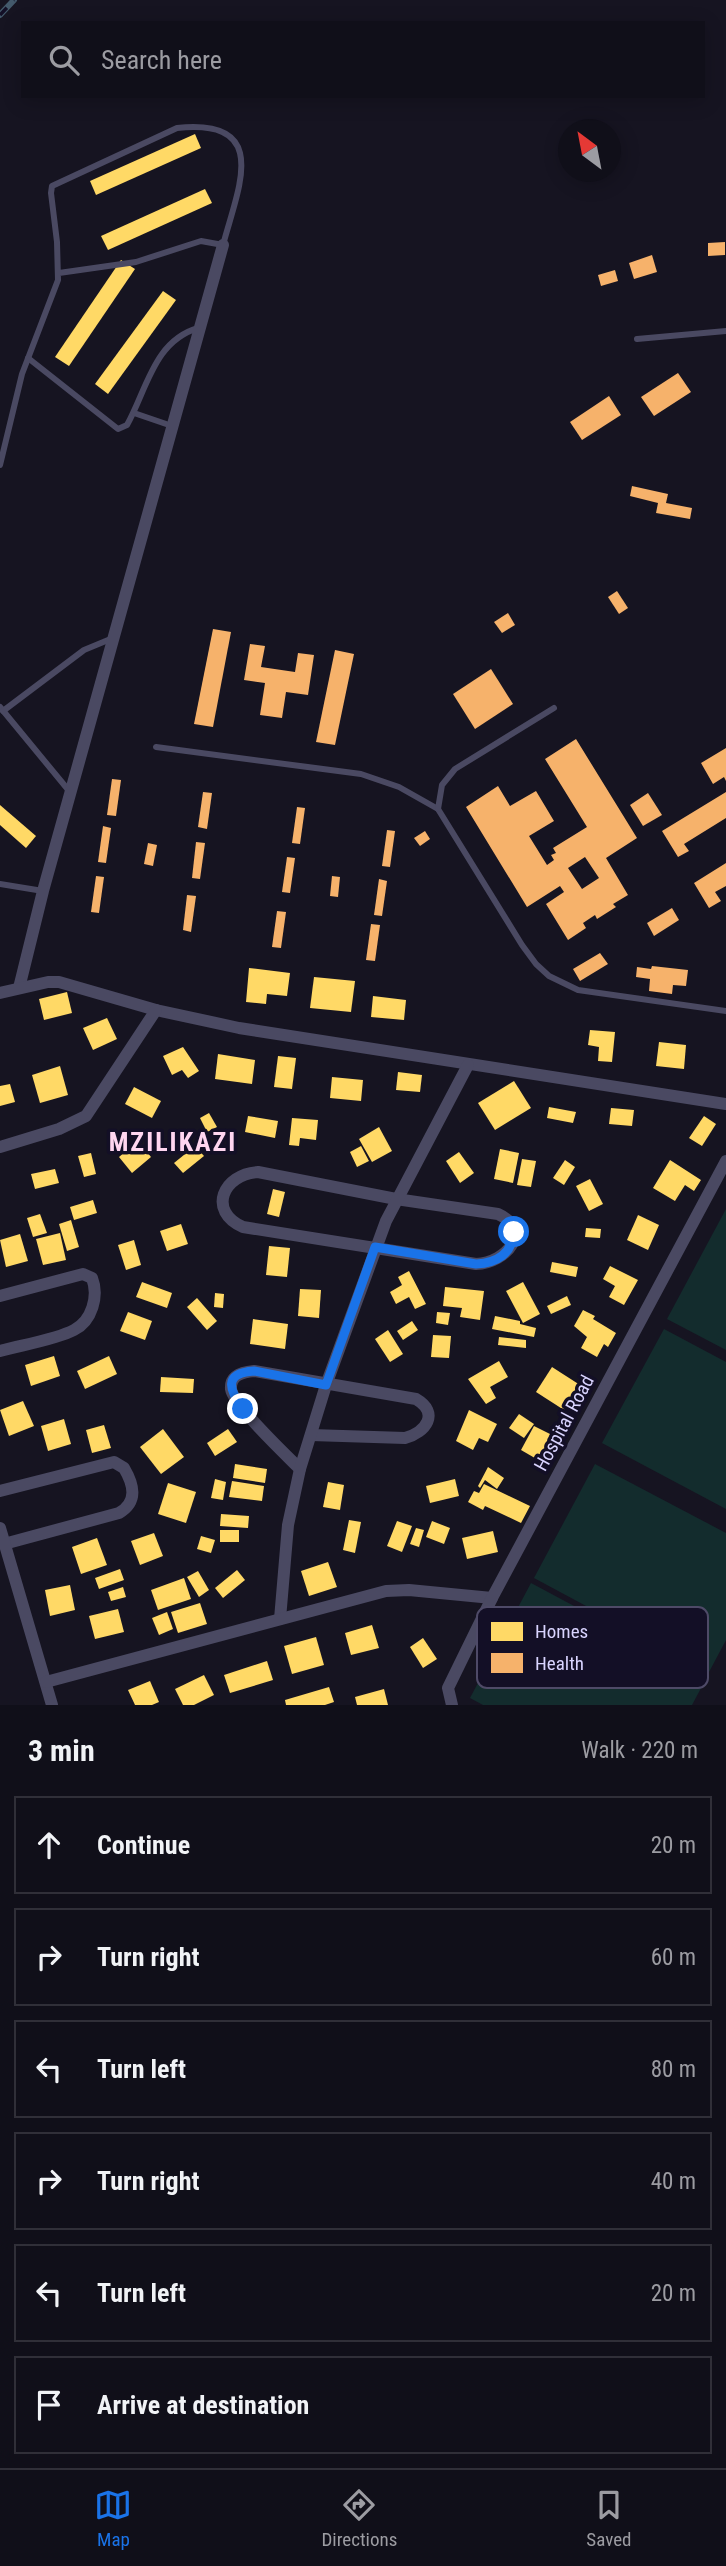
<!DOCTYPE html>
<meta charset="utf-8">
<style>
body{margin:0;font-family:"Roboto Condensed",sans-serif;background:#191822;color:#f1f3f6}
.compass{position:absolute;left:558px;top:119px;width:63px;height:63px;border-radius:50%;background:#100f19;box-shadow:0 4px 18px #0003;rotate:328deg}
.stop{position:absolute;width:21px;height:21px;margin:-16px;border:5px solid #1a73e8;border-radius:50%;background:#fff}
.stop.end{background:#1a73e8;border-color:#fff;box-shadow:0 2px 7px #0008}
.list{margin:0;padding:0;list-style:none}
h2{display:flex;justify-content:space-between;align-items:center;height:91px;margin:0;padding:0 28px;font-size:30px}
h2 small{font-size:23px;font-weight:400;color:#9c9ca2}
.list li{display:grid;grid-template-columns:46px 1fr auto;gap:21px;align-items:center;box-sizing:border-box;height:98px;margin:0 14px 14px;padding:0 14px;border:2px solid #302f38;border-radius:0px}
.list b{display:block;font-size:26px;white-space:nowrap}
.list em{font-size:23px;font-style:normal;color:#9c9ca2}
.icon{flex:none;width:38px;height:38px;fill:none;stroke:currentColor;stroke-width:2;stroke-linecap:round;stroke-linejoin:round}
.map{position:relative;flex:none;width:726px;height:1705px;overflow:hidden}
.search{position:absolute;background:#100f19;box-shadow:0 4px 18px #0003;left:21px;right:21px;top:21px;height:77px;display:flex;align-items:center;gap:18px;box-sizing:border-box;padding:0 24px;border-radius:0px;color:#9c9ca2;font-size:26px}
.sheet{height:763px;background:#100f19}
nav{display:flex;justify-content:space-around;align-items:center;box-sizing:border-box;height:98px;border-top:2px solid #302f38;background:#100f19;font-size:19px;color:#9c9ca2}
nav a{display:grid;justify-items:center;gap:4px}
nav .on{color:#1a73e8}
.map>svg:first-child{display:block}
.green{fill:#132c2d}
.homes{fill:#ffd966}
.health{fill:#f6b26b;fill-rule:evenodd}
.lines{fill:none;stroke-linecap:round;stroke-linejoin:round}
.service{stroke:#4a4962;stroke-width:6}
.minor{stroke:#4a4962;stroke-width:12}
.rail-casing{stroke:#43596b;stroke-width:6}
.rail{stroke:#130f26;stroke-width:3.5;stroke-dasharray:10;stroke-linecap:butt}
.route{stroke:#1a73e8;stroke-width:9}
.labels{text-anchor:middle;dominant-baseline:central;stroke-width:7;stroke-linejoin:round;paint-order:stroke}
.street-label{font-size:19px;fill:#d9d4ff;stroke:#130f26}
.district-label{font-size:26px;font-weight:bold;letter-spacing:2px;fill:#ffd6f0;stroke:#130f26}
.key{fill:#130f26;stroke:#4e4a67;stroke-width:2}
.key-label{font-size:19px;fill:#d9d4ff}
</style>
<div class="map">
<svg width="726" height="1705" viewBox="0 0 726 1705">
<rect width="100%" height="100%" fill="#161421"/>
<g class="green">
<polygon points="726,1209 726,1350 667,1319"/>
<polygon points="664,1329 726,1362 726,1509 602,1443"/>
<polygon points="595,1464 726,1533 726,1640 709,1672 534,1578"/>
<polygon points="531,1583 707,1677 692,1705 483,1705 470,1698"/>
</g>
<g class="homes">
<polygon points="195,134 201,148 96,195 90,181"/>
<polygon points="205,189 212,203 108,250 101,236"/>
<polygon points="121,260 135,269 69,366 55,357"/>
<polygon points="163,291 176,300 108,394 95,384"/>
<polygon points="0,805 36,836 26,848 0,825"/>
<polygon points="249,968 290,973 287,996 267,994 266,1004 246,1002"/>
<polygon points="314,977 355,981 351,1012 310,1008"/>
<polygon points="67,992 72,1013 44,1020 39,999"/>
<polygon points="373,996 406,1000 404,1020 371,1017"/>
<polygon points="107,1018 117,1039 93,1050 83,1028"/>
<polygon points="590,1030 615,1032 612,1062 598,1061 599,1047 588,1045"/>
<polygon points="659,1042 686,1045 684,1069 656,1066"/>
<polygon points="183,1047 199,1071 188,1078 182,1070 172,1075 163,1056"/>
<polygon points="218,1054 255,1060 252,1084 215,1079"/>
<polygon points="278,1056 296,1058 292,1089 274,1087"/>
<polygon points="60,1066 68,1095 40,1103 32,1075"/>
<polygon points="398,1072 422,1075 420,1092 396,1090"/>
<polygon points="332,1077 363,1080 361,1101 330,1098"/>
<polygon points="514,1081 531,1108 495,1130 478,1103"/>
<polygon points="10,1084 15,1102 0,1106 0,1086"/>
<polygon points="134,1087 161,1101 152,1118 125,1104"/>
<polygon points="549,1107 576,1112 573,1123 547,1118"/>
<polygon points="611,1108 634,1110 632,1126 609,1124"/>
<polygon points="209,1113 217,1127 207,1132 200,1118"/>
<polygon points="248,1116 278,1121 275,1138 245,1132"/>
<polygon points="704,1116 716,1124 702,1146 689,1138"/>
<polygon points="292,1118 318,1120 316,1140 300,1138 299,1146 289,1145"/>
<polygon points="379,1127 392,1151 372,1162 359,1139"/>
<polygon points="138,1141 151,1157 132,1173 119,1157"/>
<polygon points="195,1146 204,1156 183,1173 174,1163"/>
<polygon points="361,1146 369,1161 357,1167 350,1152"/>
<polygon points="500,1149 519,1153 513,1183 494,1179"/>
<polygon points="459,1152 474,1173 460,1183 446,1161"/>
<polygon points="91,1153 96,1174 84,1177 78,1156"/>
<polygon points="522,1159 536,1161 531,1187 517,1185"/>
<polygon points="565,1160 575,1167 564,1185 553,1178"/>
<polygon points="670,1160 701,1180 694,1191 685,1185 675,1201 653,1188"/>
<polygon points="55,1169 59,1183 35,1189 31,1174"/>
<polygon points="590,1179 603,1204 589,1211 576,1186"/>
<polygon points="273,1189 285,1192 279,1217 267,1214"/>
<polygon points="93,1200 97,1213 74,1220 70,1207"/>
<polygon points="40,1214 47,1233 33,1237 27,1218"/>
<polygon points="638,1215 659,1225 648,1250 627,1240"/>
<polygon points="71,1220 79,1247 67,1251 59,1224"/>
<polygon points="181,1224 188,1244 167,1251 160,1231"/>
<polygon points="586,1228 601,1229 600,1238 585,1237"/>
<polygon points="60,1233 66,1260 43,1265 36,1239"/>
<polygon points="20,1234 28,1261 6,1267 0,1240"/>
<polygon points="134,1240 141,1265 126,1270 118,1245"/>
<polygon points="269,1246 290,1248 287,1277 266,1275"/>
<polygon points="552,1262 578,1267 576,1277 550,1272"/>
<polygon points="610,1266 638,1280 624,1305 609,1297 615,1286 603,1279"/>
<polygon points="409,1271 426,1304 415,1309 409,1297 396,1304 390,1292 402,1285 398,1277"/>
<polygon points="142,1282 172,1293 167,1308 136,1297"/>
<polygon points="523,1282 540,1314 523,1323 506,1291"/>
<polygon points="445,1287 484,1291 480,1320 460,1317 462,1308 443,1306"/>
<polygon points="300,1289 321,1290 319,1318 298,1316"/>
<polygon points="215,1293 224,1294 223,1308 214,1307"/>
<polygon points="567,1296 571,1305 551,1314 547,1306"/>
<polygon points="197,1298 217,1321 207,1330 187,1307"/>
<polygon points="583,1310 595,1316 593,1319 616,1333 608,1347 604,1344 597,1357 581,1348 587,1337 574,1326"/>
<polygon points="128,1312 152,1321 145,1340 120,1331"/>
<polygon points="437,1312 450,1313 448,1325 436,1323"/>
<polygon points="495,1316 520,1321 520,1324 536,1328 534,1337 492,1329"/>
<polygon points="253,1319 288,1324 285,1349 250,1344"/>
<polygon points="412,1321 418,1330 403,1340 397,1331"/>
<polygon points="388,1330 403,1354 390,1362 375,1339"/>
<polygon points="433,1335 451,1336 449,1358 431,1357"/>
<polygon points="499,1337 526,1340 526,1348 498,1345"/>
<polygon points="54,1356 60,1376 31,1386 25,1365"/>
<polygon points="109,1356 117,1374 85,1389 77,1371"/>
<polygon points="499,1361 508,1377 490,1387 496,1398 486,1404 468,1379"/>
<polygon points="552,1367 580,1385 564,1410 536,1392"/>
<polygon points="161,1377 194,1379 193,1393 160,1392"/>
<polygon points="23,1401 34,1426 9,1436 0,1410"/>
<polygon points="469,1410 497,1424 488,1442 479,1438 473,1450 456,1441"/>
<polygon points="519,1414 534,1424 524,1438 509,1428"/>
<polygon points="64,1419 71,1444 48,1451 41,1426"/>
<polygon points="104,1425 111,1448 92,1453 86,1430"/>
<polygon points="534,1426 554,1436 540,1461 521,1450"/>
<polygon points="163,1429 184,1457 161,1474 140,1447"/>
<polygon points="228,1429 237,1442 215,1456 207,1443"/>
<polygon points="235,1464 267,1469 265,1483 233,1478"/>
<polygon points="488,1467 504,1478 497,1489 485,1480 480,1488 478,1486"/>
<polygon points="215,1479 226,1482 223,1500 211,1498"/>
<polygon points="455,1479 459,1496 430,1503 426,1486"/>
<polygon points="232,1481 264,1486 262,1501 229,1497"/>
<polygon points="328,1482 344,1485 340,1510 323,1507"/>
<polygon points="168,1483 196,1492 186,1523 158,1514"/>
<polygon points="484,1484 530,1506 521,1523 485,1506 483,1510 468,1502 474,1491 479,1493"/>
<polygon points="221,1514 249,1516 248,1528 220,1526"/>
<polygon points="349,1520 361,1522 355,1553 343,1550"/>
<polygon points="397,1521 412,1526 402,1552 387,1546"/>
<polygon points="432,1521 450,1528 444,1544 426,1537"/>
<polygon points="416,1528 424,1530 419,1547 410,1544"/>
<rect x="220" y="1530" width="19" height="12"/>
<polygon points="493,1531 498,1552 467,1559 462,1538"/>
<polygon points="154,1533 163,1556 140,1565 131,1541"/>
<polygon points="201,1536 215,1540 211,1553 197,1549"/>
<polygon points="97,1538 107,1565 81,1574 72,1547"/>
<polygon points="328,1562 337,1587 309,1596 301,1571"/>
<polygon points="120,1569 124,1580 99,1589 95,1578"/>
<polygon points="237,1570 245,1580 223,1598 215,1588"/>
<polygon points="198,1571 209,1590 199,1597 187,1577"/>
<polygon points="184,1578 191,1599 158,1610 151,1590"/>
<polygon points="70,1585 75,1610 50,1616 45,1590"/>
<polygon points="123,1587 126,1597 111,1601 108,1592"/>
<polygon points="200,1603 207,1624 178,1633 171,1612"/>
<polygon points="118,1609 124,1632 95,1639 89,1616"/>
<polygon points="167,1612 173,1629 159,1635 152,1618"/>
<polygon points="372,1625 379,1648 351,1655 345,1633"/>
<polygon points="316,1637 324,1665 292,1674 284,1646"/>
<polygon points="423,1638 437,1659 423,1668 410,1647"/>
<polygon points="267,1661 273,1680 230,1693 224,1675"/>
<polygon points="204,1675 214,1695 194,1705 183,1705 175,1689"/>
<polygon points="150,1681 159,1702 152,1705 135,1705 128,1690"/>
<polygon points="329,1687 334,1702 325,1705 286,1705 285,1700"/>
<polygon points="384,1689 388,1705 357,1705 355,1697"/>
</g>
<g class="health">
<polygon points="725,242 725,255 708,256 708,243"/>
<polygon points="652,255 657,272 634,279 629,263"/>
<polygon points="615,270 618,281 601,286 598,275"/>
<polygon points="678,373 691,392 654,416 641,397"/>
<polygon points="609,396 621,415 582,440 570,422"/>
<polygon points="632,486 668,494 666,503 692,508 690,519 656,513 658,503 630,496"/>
<polygon points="617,591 628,608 619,614 608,597"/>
<polygon points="508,613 515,625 502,633 494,622"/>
<polygon points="213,629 231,632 213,727 194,724"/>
<polygon points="250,644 265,646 261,667 295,672 298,653 314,655 308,695 286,692 282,718 260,715 265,683 244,680"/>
<polygon points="335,650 354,654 335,745 316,742"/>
<polygon points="491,669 513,704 475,729 453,694"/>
<path d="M576,739L637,838L606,858L628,895L613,904L616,907L597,919L595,915L583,923L586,928L568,940L546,904L564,892L560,886L527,907L466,807L498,786L510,806L536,791L554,821L529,836L547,865L554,860L551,855L556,853L553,848L587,827L545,759ZM585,857L599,878L582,889L568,868Z"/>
<polygon points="726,748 726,781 724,777 713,784 701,763"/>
<polygon points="112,779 121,780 116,816 107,815"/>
<polygon points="203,792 212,793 207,829 198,827"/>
<polygon points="726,792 726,818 684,844 689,851 678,857 662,831"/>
<polygon points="648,793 662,815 643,826 630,805"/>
<polygon points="297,807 305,808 300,844 292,843"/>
<polygon points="103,826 111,828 106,863 98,862"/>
<polygon points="387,830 395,831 390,867 382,866"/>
<polygon points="425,831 430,839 420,846 414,838"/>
<polygon points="196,842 205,843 200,879 192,878"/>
<polygon points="148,843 157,845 153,866 144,864"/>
<polygon points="287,857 295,858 290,893 282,892"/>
<polygon points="726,863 726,886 715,892 721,901 709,908 694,883"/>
<polygon points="96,876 104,877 99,913 91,912"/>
<polygon points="332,876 340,877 338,897 330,896"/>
<polygon points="379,879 387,881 382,916 374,915"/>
<polygon points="187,895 196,896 191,932 183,930"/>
<polygon points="672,908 679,920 654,936 647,923"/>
<polygon points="277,911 286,912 281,948 272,947"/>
<polygon points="371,924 380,925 375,961 366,960"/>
<polygon points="600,953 608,964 580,981 573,969"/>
<polygon points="652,966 688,970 686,986 673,985 672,994 649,991 650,979 636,977 637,967 651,969"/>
</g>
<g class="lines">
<g class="service">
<polyline points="637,339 726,331"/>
<path d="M28,358L118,429L127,425C147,389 154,341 198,328"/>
<polyline points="134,413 172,426"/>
<path d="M0,465L22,374L58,280L57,242L51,193L52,186L177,128C272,118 238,188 223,245L201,241L136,262L59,273"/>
<polyline points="0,707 70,792"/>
<polyline points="3,711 84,650 113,638"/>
<polyline points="156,747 361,774 399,787 438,809 522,945 536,964 549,976 578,990 726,1011"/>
<polyline points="438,809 442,785 455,769 554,708"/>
<polyline points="0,884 43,891"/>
</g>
<g class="minor">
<polyline points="19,988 43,891 223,245"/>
<polyline points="0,993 48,982 59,982 156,1010 239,1028 726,1104"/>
<polyline points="0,1147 59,1129 86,1116 156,1010"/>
<path d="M258,1172L396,1199L498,1214C533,1230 507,1263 476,1264L243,1227C207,1211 223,1174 258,1172Z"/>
<path d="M0,1296L83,1274L92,1278C99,1296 92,1321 74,1330C55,1340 21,1345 0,1351"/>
<path d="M300,1469C286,1455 233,1405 231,1389C230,1375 243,1372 254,1371L416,1399C440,1413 426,1432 405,1438L311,1435"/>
<path d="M0,1491L114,1462L124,1468C134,1485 138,1502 119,1513L4,1544"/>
<polyline points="0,1528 52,1705"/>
<polyline points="280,1619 288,1525 300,1469 326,1385 386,1221 468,1065"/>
<polyline points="46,1682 386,1591 409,1590 492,1598"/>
<polyline points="452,1705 448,1688 492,1598 726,1161"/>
</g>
<defs>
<polyline id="rail" points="0,15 14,0"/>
</defs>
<use href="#rail" class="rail-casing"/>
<use href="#rail" class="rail"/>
</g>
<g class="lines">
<path class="route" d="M243,1409C229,1390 223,1373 254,1371L326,1385L375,1247L476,1264C497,1263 512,1254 514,1232"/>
</g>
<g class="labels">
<g class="street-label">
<text transform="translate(564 1423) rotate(-62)">Hospital Road</text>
</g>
<g class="district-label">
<text x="173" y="1142">MZILIKAZI</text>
</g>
</g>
<rect x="477" y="1607" width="231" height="81" rx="10" class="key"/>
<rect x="491" y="1622" width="32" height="19" fill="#ffd966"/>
<rect x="491" y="1653" width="32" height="20" fill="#f6b26b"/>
<g class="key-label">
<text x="535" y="1638">Homes</text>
<text x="535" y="1670">Health</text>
</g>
</svg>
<svg class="compass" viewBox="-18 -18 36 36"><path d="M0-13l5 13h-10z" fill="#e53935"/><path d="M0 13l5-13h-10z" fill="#9c9ca2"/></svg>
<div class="stop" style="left:514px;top:1232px"></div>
<div class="stop end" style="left:243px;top:1409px"></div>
<div class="search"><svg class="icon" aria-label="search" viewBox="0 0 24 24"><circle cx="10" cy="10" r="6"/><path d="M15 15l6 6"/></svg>Search here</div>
</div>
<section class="sheet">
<h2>3 min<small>Walk · 220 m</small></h2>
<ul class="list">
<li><svg class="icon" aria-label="ahead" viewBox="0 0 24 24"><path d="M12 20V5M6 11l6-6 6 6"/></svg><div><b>Continue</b></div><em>20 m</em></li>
<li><svg class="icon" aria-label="right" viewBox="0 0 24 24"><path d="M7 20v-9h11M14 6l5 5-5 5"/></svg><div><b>Turn right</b></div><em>60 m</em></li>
<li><svg class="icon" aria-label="left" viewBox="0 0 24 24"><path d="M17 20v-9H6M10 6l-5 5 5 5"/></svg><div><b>Turn left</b></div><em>80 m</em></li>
<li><svg class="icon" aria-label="right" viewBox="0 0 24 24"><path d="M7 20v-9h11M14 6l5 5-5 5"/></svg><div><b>Turn right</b></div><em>40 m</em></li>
<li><svg class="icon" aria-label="left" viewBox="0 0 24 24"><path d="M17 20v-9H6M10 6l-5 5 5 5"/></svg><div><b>Turn left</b></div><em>20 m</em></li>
<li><svg class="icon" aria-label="arrive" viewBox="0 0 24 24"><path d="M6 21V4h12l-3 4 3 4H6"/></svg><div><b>Arrive at destination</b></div></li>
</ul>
</section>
<nav>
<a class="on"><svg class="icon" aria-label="map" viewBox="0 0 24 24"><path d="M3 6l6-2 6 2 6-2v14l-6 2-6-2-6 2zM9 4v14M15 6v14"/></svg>Map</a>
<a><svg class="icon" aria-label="directions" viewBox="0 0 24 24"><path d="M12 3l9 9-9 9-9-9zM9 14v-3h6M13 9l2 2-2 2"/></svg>Directions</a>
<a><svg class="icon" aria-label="saved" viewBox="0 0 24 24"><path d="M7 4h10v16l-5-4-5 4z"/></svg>Saved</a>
</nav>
